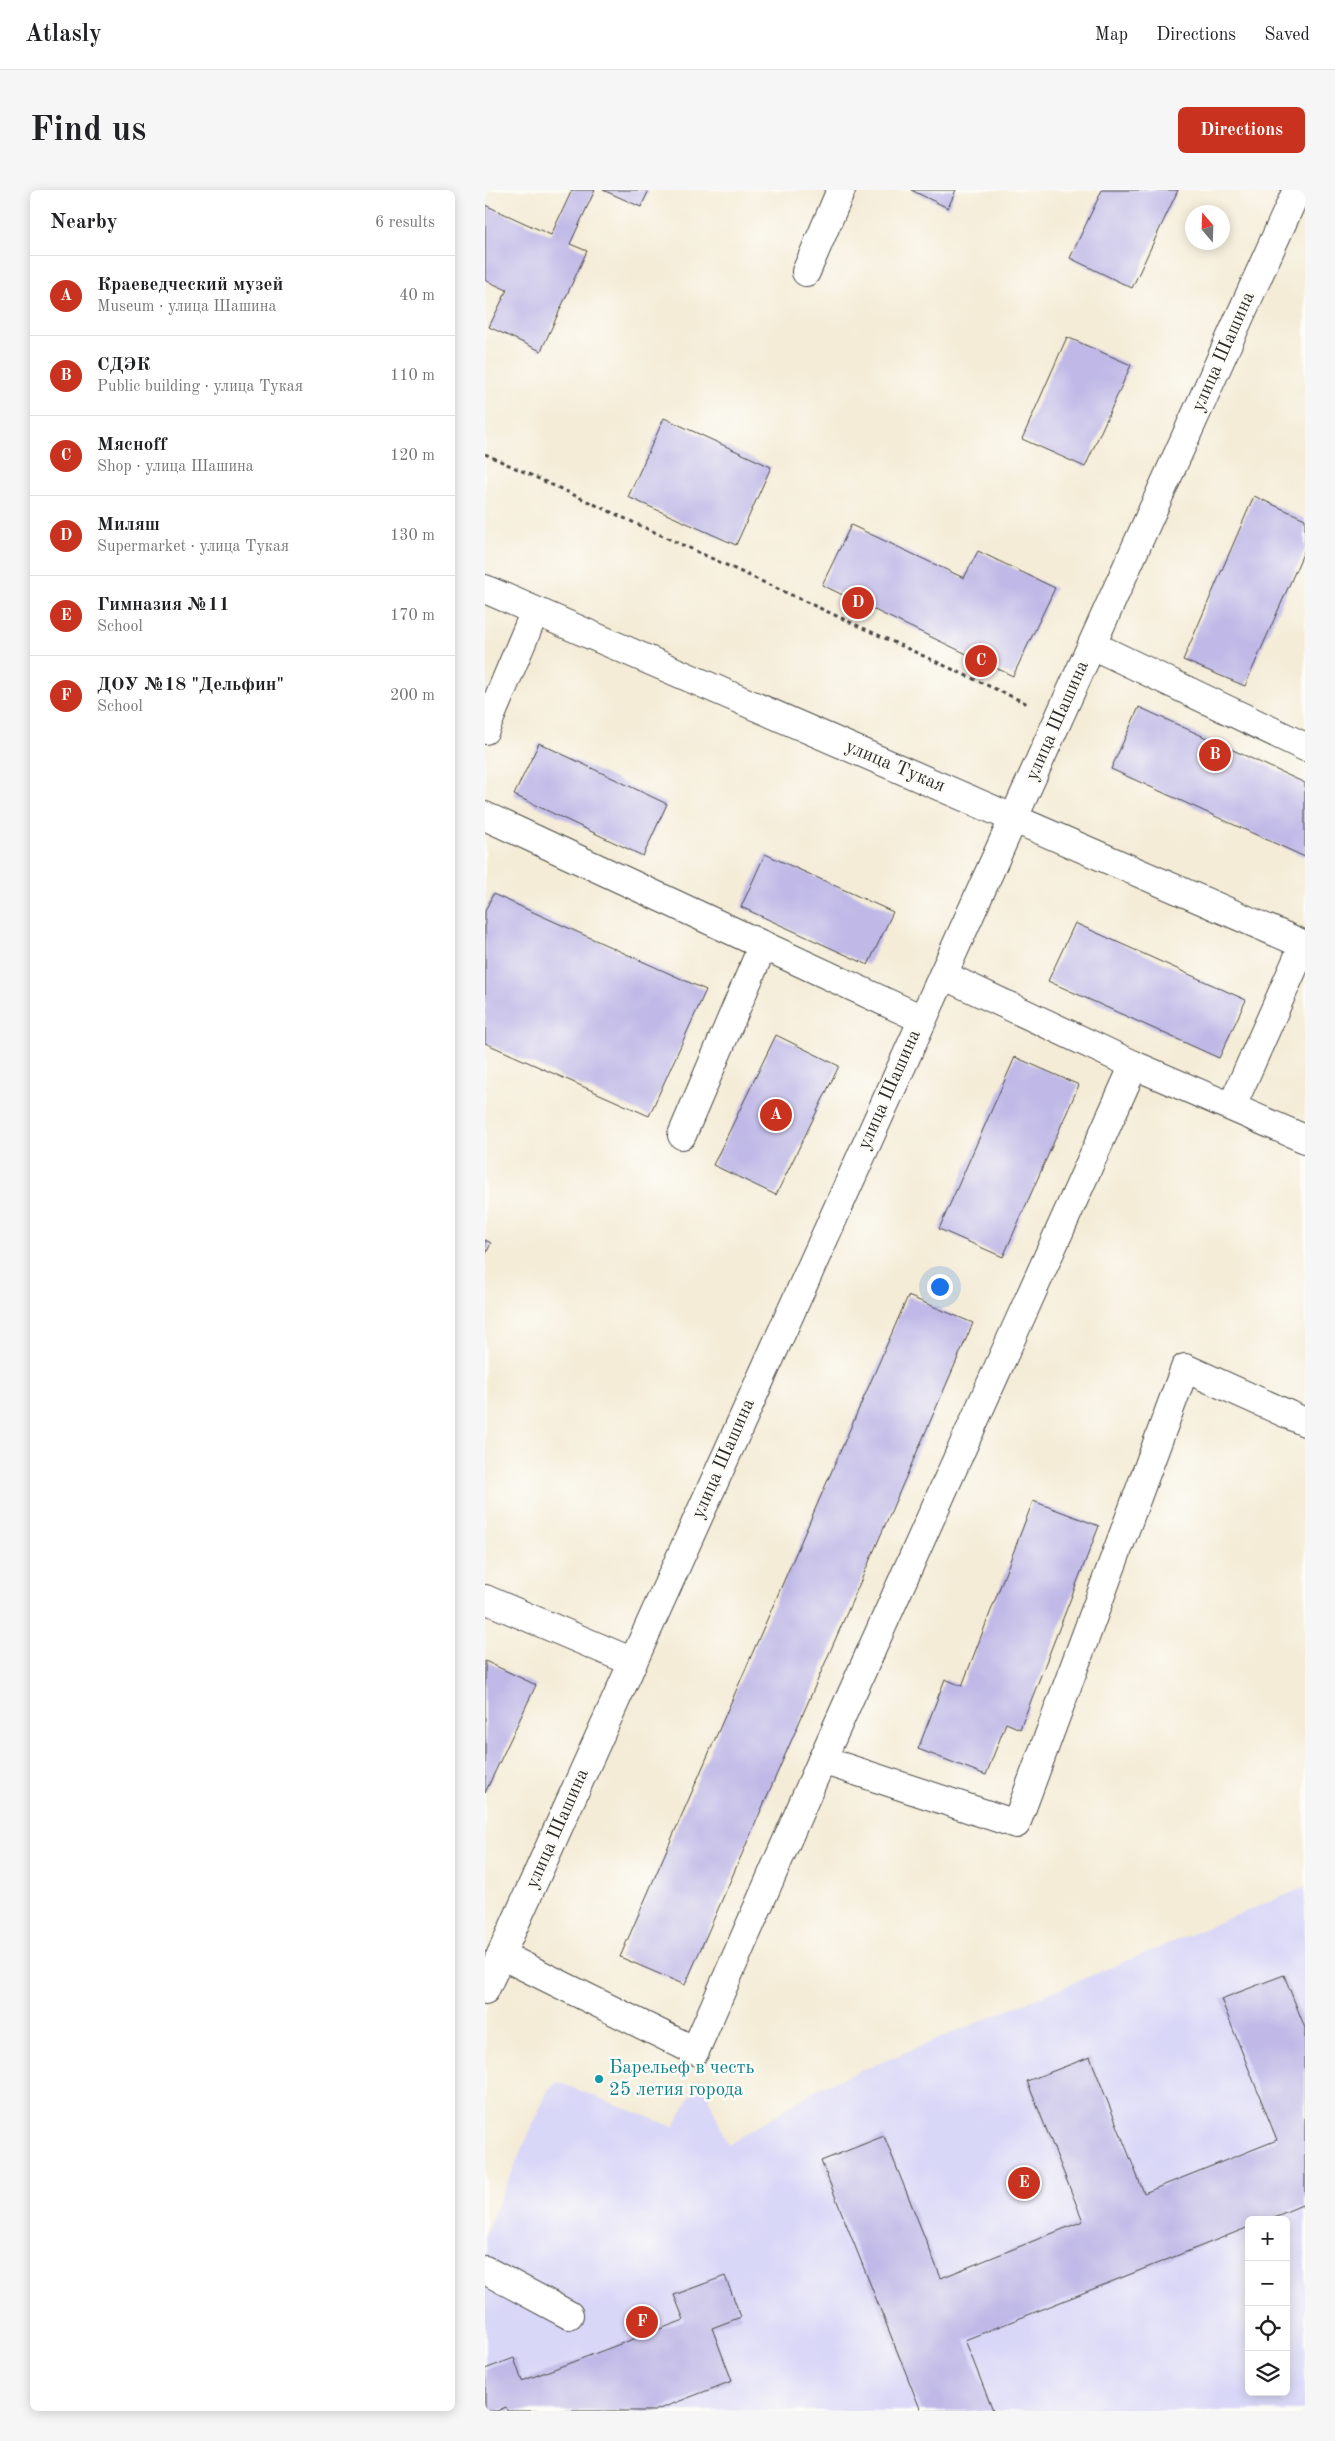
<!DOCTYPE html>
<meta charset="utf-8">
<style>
body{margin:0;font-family:"Old Standard TT",serif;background:#f6f6f6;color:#202124}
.controls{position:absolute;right:15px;bottom:15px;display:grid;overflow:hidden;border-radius:8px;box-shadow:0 2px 12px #0003}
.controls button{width:45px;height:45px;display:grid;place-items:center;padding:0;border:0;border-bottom:1px solid #e0e0e0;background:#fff;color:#202124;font:25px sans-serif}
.compass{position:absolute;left:700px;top:15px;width:45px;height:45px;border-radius:50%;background:#fff;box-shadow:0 2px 12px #0003;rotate:341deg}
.you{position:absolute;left:454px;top:1096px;width:18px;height:18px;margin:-12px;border:4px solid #fff;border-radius:50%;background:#1a73e8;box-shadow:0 0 0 8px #1a73e833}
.badge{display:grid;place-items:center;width:32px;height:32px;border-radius:50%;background:#c8321e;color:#fff;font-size:16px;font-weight:700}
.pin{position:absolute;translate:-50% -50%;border:2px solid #fff;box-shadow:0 1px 5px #0006}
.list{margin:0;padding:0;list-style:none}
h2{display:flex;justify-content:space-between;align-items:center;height:65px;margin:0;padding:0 20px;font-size:21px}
h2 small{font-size:16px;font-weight:400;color:#757577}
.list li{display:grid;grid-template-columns:32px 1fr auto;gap:15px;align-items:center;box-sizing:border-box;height:80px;padding:0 20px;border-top:1px solid #e0e0e0}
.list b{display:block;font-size:19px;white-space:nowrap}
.list p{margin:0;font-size:16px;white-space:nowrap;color:#757577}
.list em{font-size:16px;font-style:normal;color:#757577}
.icon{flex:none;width:28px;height:28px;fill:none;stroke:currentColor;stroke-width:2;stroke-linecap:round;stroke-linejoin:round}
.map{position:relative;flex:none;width:820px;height:2221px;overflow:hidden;border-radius:8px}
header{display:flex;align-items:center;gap:30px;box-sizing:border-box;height:70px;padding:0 25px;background:#fff;border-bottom:1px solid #e0e0e0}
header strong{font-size:24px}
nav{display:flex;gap:28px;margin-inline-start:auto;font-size:18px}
.intro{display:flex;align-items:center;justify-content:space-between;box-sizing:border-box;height:120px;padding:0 30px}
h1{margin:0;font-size:35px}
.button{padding:12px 22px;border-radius:8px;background:#c8321e;color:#fff;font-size:18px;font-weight:700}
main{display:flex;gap:30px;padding:0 30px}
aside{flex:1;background:#fff;border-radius:8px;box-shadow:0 2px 12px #0003}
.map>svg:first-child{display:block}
.built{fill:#d9d7f7;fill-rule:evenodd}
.building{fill:#c0b9e7}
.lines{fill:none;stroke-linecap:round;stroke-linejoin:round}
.minor-casing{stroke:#494845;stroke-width:30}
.major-casing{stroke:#494845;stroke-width:30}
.path{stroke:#494845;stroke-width:3;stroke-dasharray:4 4;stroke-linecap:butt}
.minor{stroke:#fff;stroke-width:28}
.major{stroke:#fff;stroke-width:28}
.culture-dot{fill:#0f9aa8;stroke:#fdfcf7;stroke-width:2}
.labels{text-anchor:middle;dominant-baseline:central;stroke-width:5;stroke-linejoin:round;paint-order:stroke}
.street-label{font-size:19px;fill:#2b2b2b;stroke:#fdfcf7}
.culture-label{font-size:19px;fill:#0d838f;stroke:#fdfcf7;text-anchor:start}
</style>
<header>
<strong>Atlasly</strong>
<nav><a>Map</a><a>Directions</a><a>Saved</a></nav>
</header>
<div class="intro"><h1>Find us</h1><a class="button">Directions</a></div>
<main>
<aside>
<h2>Nearby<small>6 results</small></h2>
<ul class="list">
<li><span class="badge">A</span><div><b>Краеведческий музей</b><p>Museum · улица Шашина</p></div><em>40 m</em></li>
<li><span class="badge">B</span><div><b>СДЭК</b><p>Public building · улица Тукая</p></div><em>110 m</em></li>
<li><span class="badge">C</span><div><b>Мясноff</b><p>Shop · улица Шашина</p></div><em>120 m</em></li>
<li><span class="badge">D</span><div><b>Миляш</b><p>Supermarket · улица Тукая</p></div><em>130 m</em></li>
<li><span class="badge">E</span><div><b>Гимназия №11</b><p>School</p></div><em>170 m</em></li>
<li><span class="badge">F</span><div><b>ДОУ №18 &quot;Дельфин&quot;</b><p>School</p></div><em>200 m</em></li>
</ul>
</aside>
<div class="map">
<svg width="820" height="2221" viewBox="0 0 820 2221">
<rect width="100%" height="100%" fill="#fdfcf7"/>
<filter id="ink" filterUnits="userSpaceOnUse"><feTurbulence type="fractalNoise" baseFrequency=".02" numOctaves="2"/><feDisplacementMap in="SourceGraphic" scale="10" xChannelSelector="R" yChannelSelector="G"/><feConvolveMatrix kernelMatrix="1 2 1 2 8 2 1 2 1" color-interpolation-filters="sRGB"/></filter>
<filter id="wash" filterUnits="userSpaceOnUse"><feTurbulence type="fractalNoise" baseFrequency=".0096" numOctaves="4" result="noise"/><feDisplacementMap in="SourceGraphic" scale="20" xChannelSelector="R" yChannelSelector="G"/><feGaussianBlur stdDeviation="1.12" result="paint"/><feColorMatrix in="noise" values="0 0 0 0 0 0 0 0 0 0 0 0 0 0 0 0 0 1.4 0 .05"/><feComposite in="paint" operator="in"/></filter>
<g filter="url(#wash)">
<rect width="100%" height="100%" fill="#f4ecd7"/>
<path class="built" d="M820,1697V2221H0V2043L63,1900L73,1892L189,1937L215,1887L243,1955L332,1899ZM764,2030H801V2202H764Z"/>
<g id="blocks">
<g class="building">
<polygon points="87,0 110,0 85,54 102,61 56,161 4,137 22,100 0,90 0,15 66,45"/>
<polygon points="118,0 164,0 156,17"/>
<polygon points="426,0 471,0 463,18"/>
<polygon points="617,0 693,0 647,98 585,68"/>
<polygon points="582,147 646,175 600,277 537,249"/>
<polygon points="179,228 286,277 251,355 143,307"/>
<polygon points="769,306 820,329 820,359 760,496 698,470"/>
<polygon points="366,335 479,388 493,361 570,398 528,486 337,395"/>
<polygon points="654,517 820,593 820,667 626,579"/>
<polygon points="54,553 182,614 158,666 29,605"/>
<polygon points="280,664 408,722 383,775 256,717"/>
<polygon points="8,704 221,800 164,926 0,853 0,721"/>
<polygon points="590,733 761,810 734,868 563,791"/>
<polygon points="291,845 354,876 291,1005 228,975"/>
<polygon points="530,867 594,895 518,1067 454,1039"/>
<polygon points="0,1050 6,1053 0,1066"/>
<polygon points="423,1106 488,1133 200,1795 135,1767"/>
<polygon points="548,1311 614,1336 535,1539 521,1533 501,1585 433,1559 460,1489 477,1496"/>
<polygon points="0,1471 51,1495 0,1603"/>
<polygon points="799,1785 820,1838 820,2022 817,2015 782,2030 764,2030 764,2037 480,2150 508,2221 436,2221 336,1971 399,1946 456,2088 598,2031 542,1891 605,1867 659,2003 792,1950 736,1809"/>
<polygon points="240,2086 256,2127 227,2138 247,2191 169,2221 22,2221 21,2217 12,2221 0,2221 0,2179 29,2168 37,2191 199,2130 189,2105"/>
</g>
</g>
</g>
<g filter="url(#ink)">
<use href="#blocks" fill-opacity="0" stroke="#494845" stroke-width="1"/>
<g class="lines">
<defs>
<g id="minor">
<polyline points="321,82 356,0"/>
<polyline points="0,399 820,755"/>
<polyline points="607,455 820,557"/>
<polyline points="0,540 50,421"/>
<polyline points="0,626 437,829"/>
<polyline points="458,785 649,875 820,949"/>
<polyline points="747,916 819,754"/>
<polyline points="197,945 278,755"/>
<polyline points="0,1409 148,1472"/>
<polyline points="337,1570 531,1634 700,1178 820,1232"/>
<polyline points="16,1765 210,1861 337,1570 649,875"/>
<polyline points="0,2080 84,2125"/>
</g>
<polyline id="major" points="0,1800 812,0"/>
</defs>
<use href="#minor" class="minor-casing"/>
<use href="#major" class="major-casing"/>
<polyline class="path" points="0,264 545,515"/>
<use href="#minor" class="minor"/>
<use href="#major" class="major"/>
</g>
</g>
<circle class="culture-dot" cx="114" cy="1889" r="5"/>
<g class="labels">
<g class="street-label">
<text transform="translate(739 162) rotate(-66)">улица Шашина</text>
<text transform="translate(573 531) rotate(-66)">улица Шашина</text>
<text transform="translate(410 577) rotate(23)">улица Тукая</text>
<text transform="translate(405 900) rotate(-66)">улица Шашина</text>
<text transform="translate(239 1269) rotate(-66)">улица Шашина</text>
<text transform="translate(73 1639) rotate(-66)">улица Шашина</text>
</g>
<g class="culture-label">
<text x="124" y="1878">Барельеф в честь<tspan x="124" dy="22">25 летия города</tspan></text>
</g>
</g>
</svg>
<div class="controls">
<button>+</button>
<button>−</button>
<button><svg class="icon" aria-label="locate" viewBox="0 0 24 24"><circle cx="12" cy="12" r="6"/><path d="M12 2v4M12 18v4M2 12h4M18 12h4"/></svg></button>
<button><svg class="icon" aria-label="layers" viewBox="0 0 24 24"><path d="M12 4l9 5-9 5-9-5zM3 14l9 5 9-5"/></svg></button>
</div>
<svg class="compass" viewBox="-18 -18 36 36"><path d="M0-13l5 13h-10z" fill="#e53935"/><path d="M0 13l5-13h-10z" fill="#757577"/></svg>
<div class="you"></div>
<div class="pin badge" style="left:291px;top:925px">A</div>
<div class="pin badge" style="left:730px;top:565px">B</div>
<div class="pin badge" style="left:496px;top:471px">C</div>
<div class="pin badge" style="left:373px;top:413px">D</div>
<div class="pin badge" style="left:539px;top:1993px">E</div>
<div class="pin badge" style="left:157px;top:2132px">F</div>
</div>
</main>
